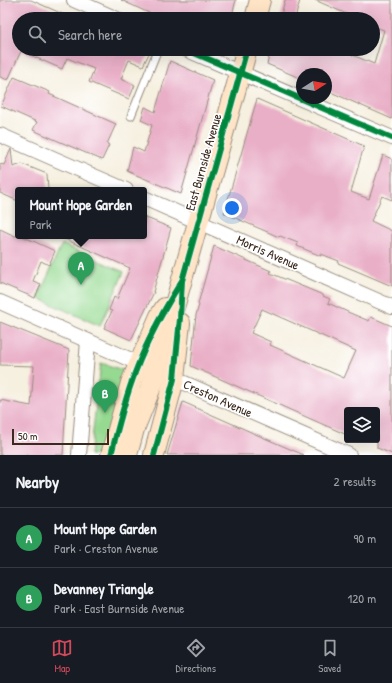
<!DOCTYPE html>
<meta charset="utf-8">
<style>
body{margin:0;font-family:"Patrick Hand",sans-serif;background:#20242c;color:#f1f3f6}
.controls{position:absolute;right:12px;bottom:12px;display:grid;overflow:hidden;border-radius:4px;box-shadow:0 4px 16px #0002}
.controls button{width:36px;height:36px;display:grid;place-items:center;padding:0;border:0;border-bottom:1px solid #363941;background:#171b24;color:#f1f3f6;font:20px sans-serif}
.compass{position:absolute;left:296px;top:68px;width:36px;height:36px;border-radius:50%;background:#171b24;box-shadow:0 4px 16px #0002;rotate:79deg}
.scale{position:absolute;left:12px;bottom:10px;width:97px;box-sizing:border-box;padding-left:4px;border:2px solid #3b2a1e;border-top:0;font-size:11px;line-height:14px;white-space:nowrap;color:#3b2a1e;-webkit-text-stroke:3px #fff;paint-order:stroke}
.you{position:absolute;left:232px;top:208px;width:14px;height:14px;margin:-10px;border:3px solid #fff;border-radius:50%;background:#1a73e8;box-shadow:0 0 0 6px #1a73e833}
.badge{display:grid;place-items:center;width:26px;height:26px;border-radius:50%;background:#d1495b;color:#fff;font-size:13px;font-weight:700}
.pin{position:absolute;translate:-50% -33px;filter:drop-shadow(0 1px 2px #0008)}
.pin::after{content:'';position:absolute;top:21px;width:14px;height:12px;background:inherit;clip-path:polygon(0 0,100% 0,50% 100%)}
.popup{position:absolute;left:15px;top:187px;width:132px;height:52px;box-sizing:border-box;display:grid;place-content:center;border-radius:4px;background:#171b24;filter:drop-shadow(0 1px 3px #0005);font-size:13px;white-space:nowrap;color:#9ea1a6}
.popup b{font-size:15px;color:#f1f3f6}
.popup::after{content:'';position:absolute;left:50%;top:100%;margin-left:-8px;border:8px solid transparent;border-top-color:#171b24}
.list{margin:0;padding:0;list-style:none}
h2{display:flex;justify-content:space-between;align-items:center;height:52px;margin:0;padding:0 16px;font-size:17px}
h2 small{font-size:13px;font-weight:400;color:#9ea1a6}
.list li{display:grid;grid-template-columns:26px 1fr auto;gap:12px;align-items:center;box-sizing:border-box;height:60px;padding:0 16px;border-top:1px solid #363941}
.list b{display:block;font-size:15px;white-space:nowrap}
.list p{margin:0;font-size:13px;white-space:nowrap;color:#9ea1a6}
.list em{font-size:13px;font-style:normal;color:#9ea1a6}
.icon{flex:none;width:22px;height:22px;fill:none;stroke:currentColor;stroke-width:2;stroke-linecap:round;stroke-linejoin:round}
.map{position:relative;flex:none;width:392px;height:455px;overflow:hidden}
.search{position:absolute;background:#171b24;box-shadow:0 4px 16px #0002;left:12px;right:12px;top:12px;height:44px;display:flex;align-items:center;gap:10px;box-sizing:border-box;padding:0 14px;border-radius:22px;color:#9ea1a6;font-size:15px}
.sheet{height:172px;background:#171b24}
nav{display:flex;justify-content:space-around;align-items:center;box-sizing:border-box;height:56px;border-top:1px solid #363941;background:#171b24;font-size:11px;color:#9ea1a6}
nav a{display:grid;justify-items:center;gap:2px}
nav .on{color:#d1495b}
.map>svg:first-child{display:block}
.green{fill:#96da92;stroke:#688258}
.building{fill:#e9afc7;fill-rule:evenodd}
.lines{fill:none;stroke-linecap:round;stroke-linejoin:round}
.lane-casing{stroke:#988d7f;stroke-width:9}
.street-casing{stroke:#988d7f;stroke-width:16}
.secondary-casing{stroke:#988d7f;stroke-width:22}
.lane{stroke:#fff;stroke-width:7}
.street{stroke:#fff;stroke-width:14}
.secondary{stroke:#ffe4c6;stroke-width:20}
.cycleway-casing{stroke:#fff;stroke-width:8}
.cycleway{stroke:#00873e;stroke-width:6}
.labels{text-anchor:middle;dominant-baseline:central;stroke-width:3.5;stroke-linejoin:round;paint-order:stroke}
.street-label{font-size:13px;fill:#3b2a1e;stroke:#fff}
</style>
<div class="map">
<svg width="392" height="455" viewBox="0 0 392 455">
<rect width="100%" height="100%" fill="#fff"/>
<filter id="ink" filterUnits="userSpaceOnUse"><feTurbulence type="fractalNoise" baseFrequency=".025" numOctaves="2"/><feDisplacementMap in="SourceGraphic" scale="8" xChannelSelector="R" yChannelSelector="G"/><feConvolveMatrix kernelMatrix="1 2 1 2 8 2 1 2 1" color-interpolation-filters="sRGB"/></filter>
<filter id="wash" filterUnits="userSpaceOnUse"><feTurbulence type="fractalNoise" baseFrequency=".012" numOctaves="4" result="noise"/><feDisplacementMap in="SourceGraphic" scale="16" xChannelSelector="R" yChannelSelector="G"/><feGaussianBlur stdDeviation="0.9" result="paint"/><feColorMatrix in="noise" values="0 0 0 0 0 0 0 0 0 0 0 0 0 0 0 0 0 1.4 0 .05"/><feComposite in="paint" operator="in"/></filter>
<g filter="url(#wash)">
<rect width="100%" height="100%" fill="#f6f0e0"/>
<g class="green">
<polygon points="62,244 124,272 100,326 38,298"/>
<polygon points="101,363 126,371 104,455 90,455"/>
</g>
<g id="blocks">
<g class="building">
<polygon points="0,0 31,0 74,19 19,19 19,49 151,49 143,66 129,60 121,79 135,85 129,99 89,82 94,69 67,58 62,69 21,51 8,80 0,77"/>
<polygon points="121,0 236,0 231,19 162,19"/>
<polygon points="285,0 300,0 295,19 280,19"/>
<polygon points="315,0 392,0 392,119 326,90 326,74 302,74 302,79 267,64 271,49 338,49 374,64 384,30 373,26 373,19 358,19"/>
<polygon points="170,61 213,80 181,194 127,171 133,147 144,152 152,125 141,120 145,107 155,112"/>
<polygon points="14,77 50,92 49,94 116,124 107,144 109,145 102,160 33,130 37,122 1,106"/>
<polygon points="257,99 364,146 351,192 369,199 383,155 392,159 392,200 382,196 371,221 392,231 392,286 338,263 339,261 321,254 321,256 297,246 298,243 280,236 279,237 224,213"/>
<polygon points="11,149 13,167 22,164 47,174 48,190 18,190 18,201 0,193 0,164 4,165"/>
<polygon points="144,217 171,228 153,292 154,292 131,340 104,328 112,311 109,310 114,297 117,299 130,268 58,236 144,236"/>
<polygon points="0,229 15,236 22,236 55,251 49,265 41,261 33,281 41,284 35,298 0,283"/>
<path d="M214,246L271,271L270,273L323,295V296L330,299L328,303L350,313L369,321L371,317L392,326V454L377,448V410H347V435L191,366L196,315L199,305L198,304ZM262,309L356,351L344,378L270,345L271,342L251,333Z"/>
<polygon points="0,322 69,350 63,455 0,455 0,400 31,406 34,366 0,365"/>
<polygon points="183,402 269,440 304,455 167,455"/>
</g>
</g>
</g>
<g filter="url(#ink)">
<use href="#blocks" fill-opacity="0" stroke="#988d7f" stroke-width="1"/>
<g class="lines">
<defs>
<polyline id="lane" points="131,116 158,49"/>
<g id="street">
<polyline points="74,0 117,19"/>
<polyline points="185,49 392,138"/>
<polyline points="0,135 126,190"/>
<polyline points="144,198 392,307"/>
<polyline points="0,302 147,367"/>
<polyline points="166,375 349,455"/>
<polyline points="79,455 88,341"/>
</g>
<g id="secondary">
<polyline points="255,19 260,0"/>
<polyline points="111,455 131,383 160,316 165,308"/>
<polyline points="127,455 134,429 153,382 247,49"/>
<polyline points="154,455 174,379 180,323"/>
</g>
</defs>
<use href="#lane" class="lane-casing"/>
<use href="#street" class="street-casing"/>
<use href="#secondary" class="secondary-casing"/>
<use href="#lane" class="lane"/>
<use href="#street" class="street"/>
<use href="#secondary" class="secondary"/>
<defs>
<g id="cycleway">
<polyline points="185,49 392,138"/>
<path d="M111,455C117,431 123,407 131,384C143,348 161,314 181,282"/>
<polyline points="154,455 174,379 180,318 182,281 247,49"/>
</g>
</defs>
<use href="#cycleway" class="cycleway-casing"/>
<use href="#cycleway" class="cycleway"/>
</g>
</g>
<g class="labels">
<g class="street-label">
<text transform="translate(203 162) rotate(-74)">East Burnside Avenue</text>
<text transform="translate(268 252) rotate(24)">Morris Avenue</text>
<text transform="translate(218 398) rotate(24)">Creston Avenue</text>
</g>
</g>
</svg>
<div class="controls">
<button><svg class="icon" aria-label="layers" viewBox="0 0 24 24"><path d="M12 4l9 5-9 5-9-5zM3 14l9 5 9-5"/></svg></button>
</div>
<svg class="compass" viewBox="-18 -18 36 36"><path d="M0-13l5 13h-10z" fill="#e53935"/><path d="M0 13l5-13h-10z" fill="#9ea1a6"/></svg>
<div class="scale">50 m</div>
<div class="you"></div>
<div class="pin badge" style="left:81px;top:285px;background:#2e9e5b">A</div>
<div class="popup"><b>Mount Hope Garden</b>Park</div>
<div class="pin badge" style="left:105px;top:413px;background:#2e9e5b">B</div>
<div class="search"><svg class="icon" aria-label="search" viewBox="0 0 24 24"><circle cx="10" cy="10" r="6"/><path d="M15 15l6 6"/></svg>Search here</div>
</div>
<section class="sheet">
<h2>Nearby<small>2 results</small></h2>
<ul class="list">
<li><span class="badge" style="background:#2e9e5b">A</span><div><b>Mount Hope Garden</b><p>Park · Creston Avenue</p></div><em>90 m</em></li>
<li><span class="badge" style="background:#2e9e5b">B</span><div><b>Devanney Triangle</b><p>Park · East Burnside Avenue</p></div><em>120 m</em></li>
</ul>
</section>
<nav>
<a class="on"><svg class="icon" aria-label="map" viewBox="0 0 24 24"><path d="M3 6l6-2 6 2 6-2v14l-6 2-6-2-6 2zM9 4v14M15 6v14"/></svg>Map</a>
<a><svg class="icon" aria-label="directions" viewBox="0 0 24 24"><path d="M12 3l9 9-9 9-9-9zM9 14v-3h6M13 9l2 2-2 2"/></svg>Directions</a>
<a><svg class="icon" aria-label="saved" viewBox="0 0 24 24"><path d="M7 4h10v16l-5-4-5 4z"/></svg>Saved</a>
</nav>
